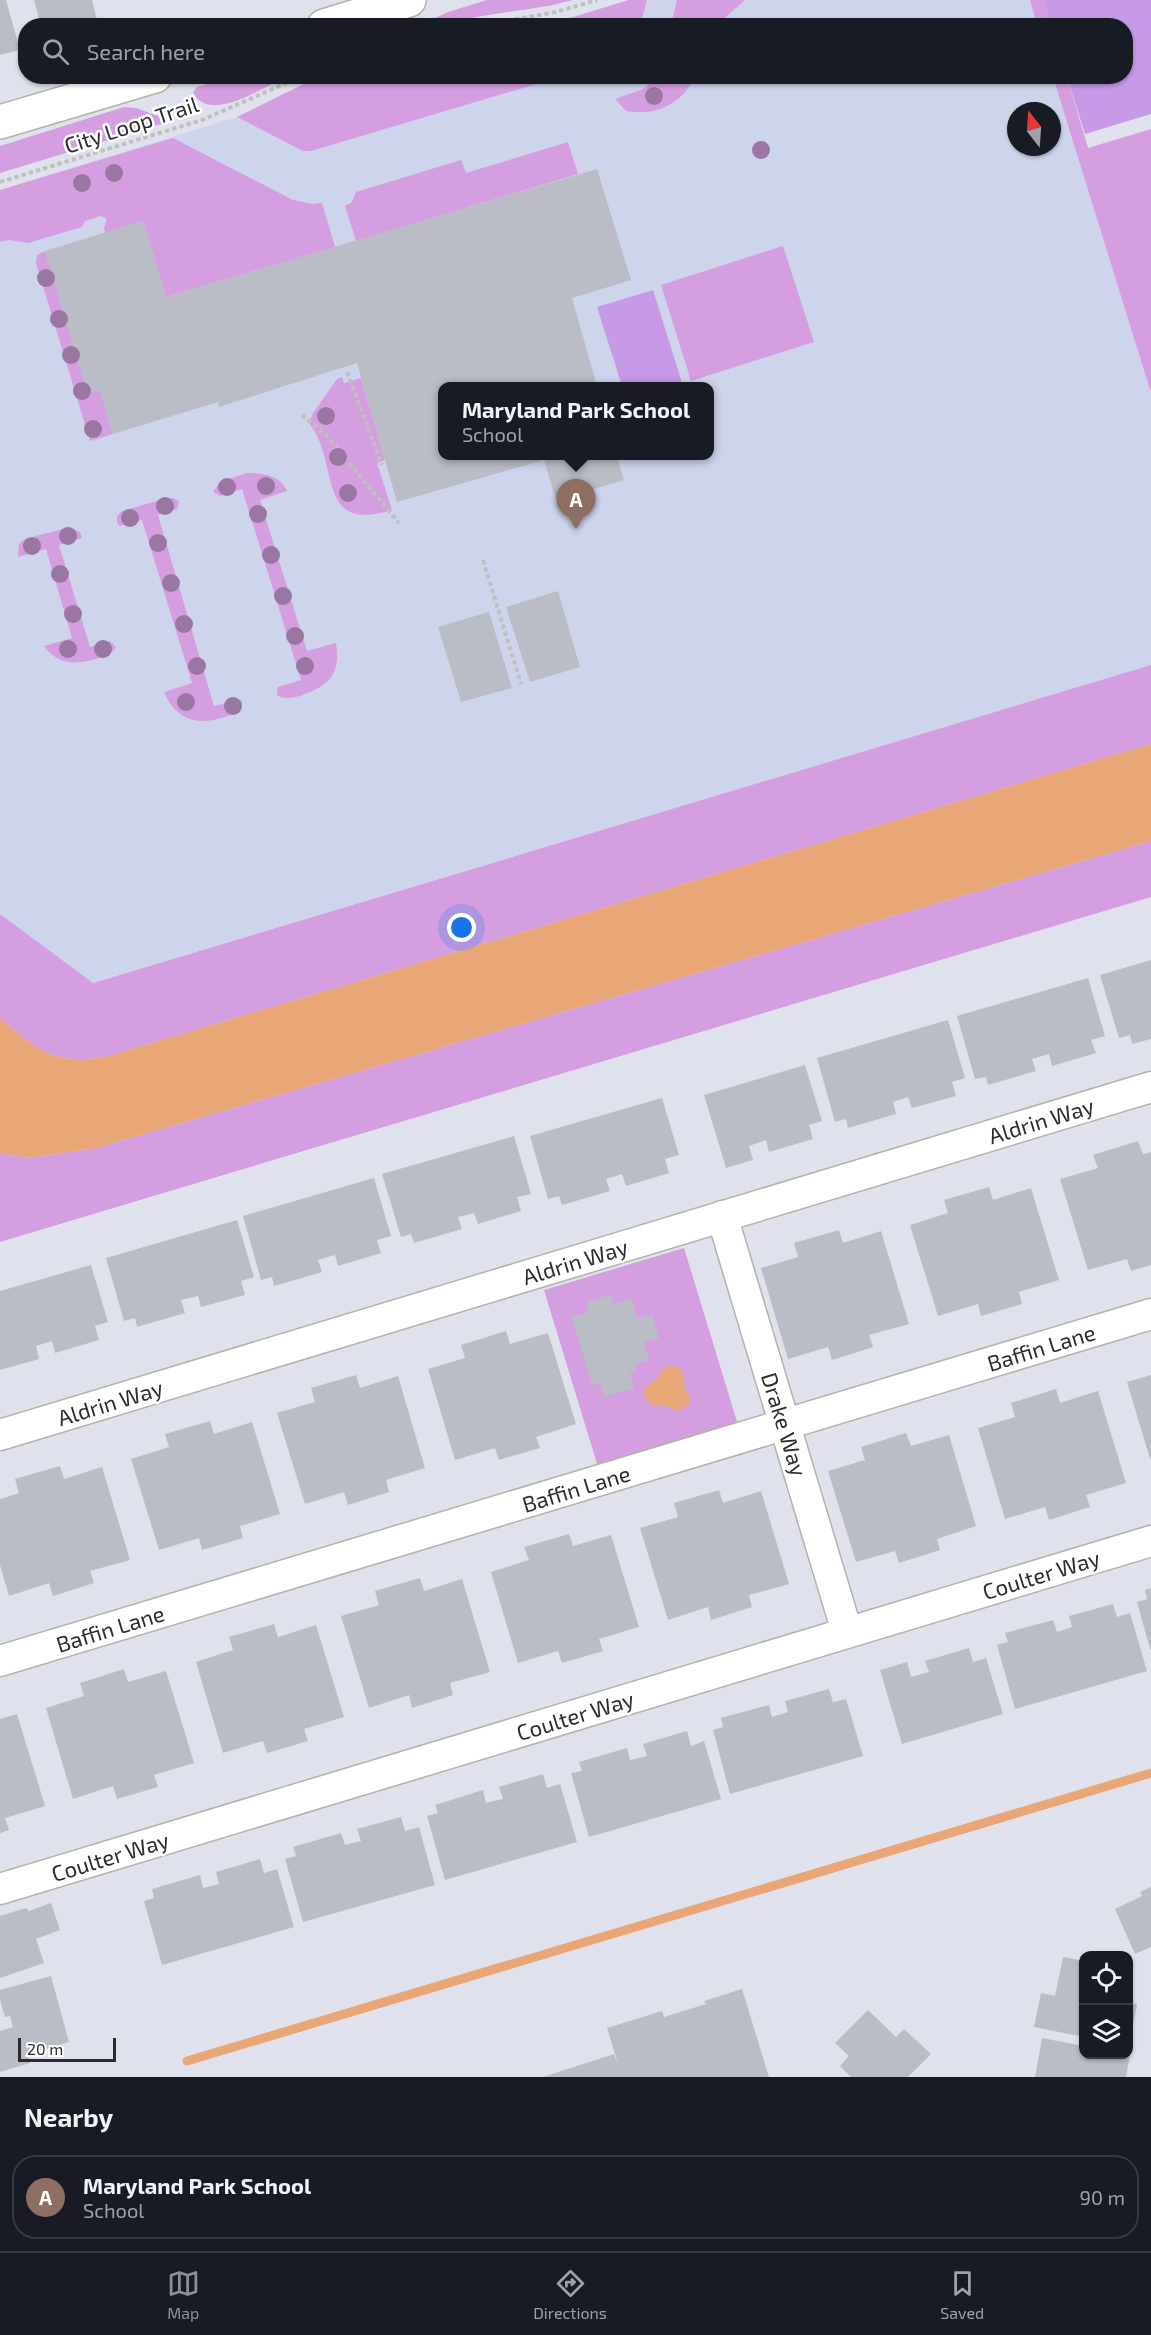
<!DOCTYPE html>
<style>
body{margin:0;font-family:"Exo 2",sans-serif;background:#242831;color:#f1f3f6}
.controls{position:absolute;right:18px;bottom:18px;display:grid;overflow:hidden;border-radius:12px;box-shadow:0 2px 4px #0004}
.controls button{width:54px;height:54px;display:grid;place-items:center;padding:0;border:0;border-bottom:2px solid #363941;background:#171b24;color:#f1f3f6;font:30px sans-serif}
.compass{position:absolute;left:1007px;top:102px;width:54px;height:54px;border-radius:50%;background:#171b24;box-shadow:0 2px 4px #0004;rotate:343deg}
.scale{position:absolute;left:18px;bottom:15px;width:98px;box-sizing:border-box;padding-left:6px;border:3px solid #2c2c2c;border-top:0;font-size:16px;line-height:21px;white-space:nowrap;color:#2c2c2c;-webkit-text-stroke:4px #fff;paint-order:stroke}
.you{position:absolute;left:462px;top:928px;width:21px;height:21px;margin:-15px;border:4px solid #fff;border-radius:50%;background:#1a73e8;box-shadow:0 0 0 9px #1a73e833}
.badge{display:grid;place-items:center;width:39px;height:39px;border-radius:50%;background:#8c9099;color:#fff;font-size:20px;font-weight:700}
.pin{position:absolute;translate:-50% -50px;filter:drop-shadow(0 2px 3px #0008)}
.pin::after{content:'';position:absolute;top:32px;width:21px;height:18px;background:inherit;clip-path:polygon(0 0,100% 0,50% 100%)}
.popup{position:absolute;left:438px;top:382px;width:276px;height:78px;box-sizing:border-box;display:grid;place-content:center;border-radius:12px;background:#171b24;filter:drop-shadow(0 2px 4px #0005);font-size:20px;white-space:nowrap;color:#9ea1a6}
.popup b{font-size:22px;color:#f1f3f6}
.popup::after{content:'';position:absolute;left:50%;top:100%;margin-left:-12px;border:12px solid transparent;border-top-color:#171b24}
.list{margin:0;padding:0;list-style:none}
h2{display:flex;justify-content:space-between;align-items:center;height:78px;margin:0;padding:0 24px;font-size:26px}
h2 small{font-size:20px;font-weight:400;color:#9ea1a6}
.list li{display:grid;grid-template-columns:39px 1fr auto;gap:18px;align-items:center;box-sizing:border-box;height:84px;margin:0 12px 12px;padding:0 12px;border:2px solid #363941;border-radius:24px}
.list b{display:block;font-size:22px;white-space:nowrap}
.list p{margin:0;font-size:20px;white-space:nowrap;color:#9ea1a6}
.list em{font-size:20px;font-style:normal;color:#9ea1a6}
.icon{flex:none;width:33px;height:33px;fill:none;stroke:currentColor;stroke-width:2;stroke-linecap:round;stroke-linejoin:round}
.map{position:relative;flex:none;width:1151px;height:2077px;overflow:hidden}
.search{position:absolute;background:#171b24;box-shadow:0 2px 4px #0004;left:18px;right:18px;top:18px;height:66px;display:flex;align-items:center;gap:15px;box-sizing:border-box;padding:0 21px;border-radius:24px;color:#9ea1a6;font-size:22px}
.sheet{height:174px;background:#171b24}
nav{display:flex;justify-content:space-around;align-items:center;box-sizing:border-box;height:84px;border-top:2px solid #363941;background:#171b24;font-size:16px;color:#9ea1a6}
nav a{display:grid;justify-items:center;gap:3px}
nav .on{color:#8c9099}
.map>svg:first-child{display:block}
.education{fill:#cfd4ed;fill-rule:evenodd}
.green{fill:#d49ee0}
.pitch{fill:#c69ae7}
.water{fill:#e9a777}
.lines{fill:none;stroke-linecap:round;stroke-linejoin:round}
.stream{stroke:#e9a777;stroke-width:9}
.building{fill:#babdc5}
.minor-casing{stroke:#b3b3a8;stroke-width:33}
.tertiary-casing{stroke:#b3b3a8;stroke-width:36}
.path{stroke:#c0c0c0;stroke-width:4;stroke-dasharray:4.5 3;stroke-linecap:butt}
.minor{stroke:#fff;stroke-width:30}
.tertiary{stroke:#fff;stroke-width:33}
.tree{fill:#9a76a2}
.labels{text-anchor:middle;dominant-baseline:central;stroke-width:5;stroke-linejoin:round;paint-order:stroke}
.street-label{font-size:22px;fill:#2c2c2c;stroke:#fff}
</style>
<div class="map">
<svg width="1151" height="2077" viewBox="0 0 1151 2077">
<rect width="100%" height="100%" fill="#dfe2ec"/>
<g class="education">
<polygon points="629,0 1030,0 1038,26 533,26 560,21"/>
<path d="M326,77H1053L1151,393V665L92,983L0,914V190L237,117L306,83ZM1016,111H1052V147H1016ZM442,386H710V456H442Z"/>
</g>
<g class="green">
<path d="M487,0H573C541,9 508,11 476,17C455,21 442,26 421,25L448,12Z"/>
<polygon points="629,0 647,0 640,25 533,25 560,21"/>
<polygon points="677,0 745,0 717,25 671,25"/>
<polygon points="1030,0 1044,0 1051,25 1037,25"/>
<path d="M230,77V76L285,77C264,87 209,125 193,92L197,87Z"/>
<polygon points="326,77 326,76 560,77 311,151 303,151 237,117 306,83"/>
<path d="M657,77H695C681,105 656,116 626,111L615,99L643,89Z"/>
<polygon points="1053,77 1067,77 1088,148 1151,129 1151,393"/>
<polygon points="124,107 136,108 171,121 0,173 0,146"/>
<polygon points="173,138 293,200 312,204 322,203 335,247 166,297 143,221 105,233 104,228 107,219 101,216 85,221 82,227 28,243 9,240 0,242 0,190"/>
<polygon points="568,142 578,174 356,241 345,206 352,202 356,192 461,160 466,173"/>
<polygon points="783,246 814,342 691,381 661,285"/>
<polygon points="45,251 88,393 100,390 113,434 90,441 36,263 37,255"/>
<path d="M342,377L344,383L361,378L385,460L377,463L392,510C314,534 341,463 309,423L313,413L337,379Z"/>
<path d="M247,473C263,473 280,475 287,491L260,500L307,651L336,643C341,676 328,686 300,696C291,698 284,700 277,695L278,687L301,680L242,489L220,496L213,492L220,482Z"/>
<path d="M167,498H174L179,502L177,509L158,515L214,706L242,700L241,710C210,726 179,728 164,692L192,683L142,520L119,526L117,522V516L122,511Z"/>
<path d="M70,527L80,532L82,538L59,545L90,647L110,641L116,647C111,656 105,656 96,659C75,665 58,665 44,646L72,638L46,549L18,557L19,544L25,539Z"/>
<path d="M1151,665V744L105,1057C53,1065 38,1051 0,1018V914L93,983Z"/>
<polygon points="1151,841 1151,897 0,1242 0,1153 28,1158 96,1148"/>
<polygon points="684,1248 738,1425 598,1467 544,1290"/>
</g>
<g class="pitch">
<polygon points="1044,0 1151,0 1151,114 1085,134 1067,77 1126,76 1126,26 1051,25"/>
<polygon points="653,290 683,386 622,386 597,307"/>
</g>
<g class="water">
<path d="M1151,744V841L96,1148L28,1158L0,1153V1018C38,1051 53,1065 105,1057Z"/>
<path d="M673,1366L680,1368C683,1374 683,1376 684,1383C685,1391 690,1394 690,1402L680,1411L662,1405H651L644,1397L645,1387L656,1380L665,1367Z"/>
</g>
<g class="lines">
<polyline class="stream" points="187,2061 1151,1773"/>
</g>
<g class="building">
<polygon points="0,0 6,0 20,50 0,55"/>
<polygon points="34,0 92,0 97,20 78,26 41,26"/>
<polygon points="597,169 631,280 572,298 597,386 442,386 442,456 617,456 624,480 556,500 544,460 397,502 357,363 219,407 218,402 113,434 100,390 88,393 45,251 143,221 166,297"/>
<polygon points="558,591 580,667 530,682 506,607"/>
<polygon points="489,612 512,688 461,702 438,627"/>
<polygon points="1151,960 1151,1039 1132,1044 1130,1035 1119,1038 1100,975"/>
<polygon points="1088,978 1105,1036 1091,1040 1096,1053 1052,1066 1049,1054 1032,1059 1036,1071 988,1085 986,1077 975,1079 957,1016"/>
<polygon points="948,1020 965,1078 952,1082 956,1096 912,1108 908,1097 893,1102 896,1114 848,1128 846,1119 835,1122 817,1058"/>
<polygon points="805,1065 822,1121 809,1125 813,1139 769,1152 766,1140 749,1146 753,1160 726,1168 704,1095"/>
<polygon points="662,1098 679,1155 665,1159 669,1173 626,1186 622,1174 606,1179 610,1191 562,1205 559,1196 548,1199 530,1136"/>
<polygon points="514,1136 531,1194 517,1197 521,1211 478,1224 474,1213 458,1217 462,1229 414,1243 411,1234 401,1237 382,1174"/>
<polygon points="1138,1141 1143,1154 1151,1152 1151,1265 1131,1271 1127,1259 1088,1270 1060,1179 1098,1168 1093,1155"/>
<polygon points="374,1178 391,1236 377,1240 381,1253 338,1266 335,1255 318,1260 322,1272 274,1286 272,1277 261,1280 243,1216"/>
<polygon points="989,1187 993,1200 1031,1188 1059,1280 1019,1292 1022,1304 981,1316 978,1304 938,1316 910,1225 948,1213 944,1200"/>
<polygon points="237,1220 254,1277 241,1281 245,1295 201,1307 198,1296 181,1300 185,1313 137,1327 135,1318 124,1321 106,1258"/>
<polygon points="839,1230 843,1243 881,1231 909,1324 869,1335 873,1347 832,1360 828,1347 788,1359 761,1268 798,1257 794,1243"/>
<polygon points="91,1265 108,1322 95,1326 99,1340 55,1353 52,1341 36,1346 39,1359 0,1370 0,1291"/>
<polygon points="611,1295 614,1304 632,1299 637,1318 652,1314 659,1338 644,1342 649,1360 635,1364 637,1371 630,1373 634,1388 604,1397 600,1383 592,1385 572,1317 589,1312 586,1302"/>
<polygon points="506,1331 510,1344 548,1333 576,1424 536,1437 540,1448 499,1460 495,1448 455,1460 428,1369 465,1358 461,1345"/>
<polygon points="356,1375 360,1388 398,1376 425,1468 386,1480 389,1492 348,1505 344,1492 305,1504 277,1413 315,1402 311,1388"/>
<polygon points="1151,1375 1151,1459 1150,1459 1127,1382"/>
<polygon points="1056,1389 1060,1403 1098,1391 1126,1483 1086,1495 1090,1507 1049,1520 1045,1507 1005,1519 978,1428 1015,1417 1011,1403"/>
<polygon points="210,1421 214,1434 252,1422 280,1514 240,1526 243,1538 202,1550 199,1538 159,1550 131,1459 169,1447 165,1434"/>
<polygon points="906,1433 911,1446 949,1435 976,1526 937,1539 940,1550 899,1563 895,1551 856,1562 828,1471 865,1460 861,1447"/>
<polygon points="60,1466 64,1479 102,1467 130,1560 90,1571 94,1583 53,1596 49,1583 9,1596 0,1565 0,1499 19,1493 15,1479"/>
<polygon points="719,1490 723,1503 761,1491 789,1584 749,1595 752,1607 711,1620 708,1607 668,1620 640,1528 678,1517 674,1503"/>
<polygon points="569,1534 573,1546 611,1535 639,1627 599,1639 603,1651 562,1663 558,1651 518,1663 491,1572 529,1560 524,1547"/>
<polygon points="420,1578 424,1591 462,1579 490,1672 450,1683 453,1695 412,1708 409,1695 369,1708 341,1616 379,1605 375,1591"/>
<polygon points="1151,1588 1151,1649 1150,1649 1137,1602 1147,1599 1145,1590"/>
<polygon points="1113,1604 1117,1617 1130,1613 1147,1671 1015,1709 997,1645 1008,1642 1005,1633 1053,1620 1057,1632 1072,1627 1069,1616"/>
<polygon points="274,1624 278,1637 316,1625 344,1717 304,1729 308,1741 267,1753 263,1741 223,1753 196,1662 233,1650 229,1637"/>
<polygon points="969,1648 973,1662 986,1658 1003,1714 902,1744 880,1670 907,1662 911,1677 929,1672 925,1661"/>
<polygon points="124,1669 128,1682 166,1671 194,1763 154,1775 158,1787 117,1799 113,1786 73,1799 46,1708 84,1696 80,1683"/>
<polygon points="829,1689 833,1702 846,1699 863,1756 730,1794 713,1730 723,1727 721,1718 769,1705 772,1717 788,1712 785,1701"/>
<polygon points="17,1714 45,1806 5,1818 9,1830 0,1833 0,1719"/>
<polygon points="687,1731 691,1746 704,1741 721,1799 589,1837 571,1773 582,1771 579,1762 627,1748 630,1760 647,1756 643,1744"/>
<polygon points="543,1774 547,1788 560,1784 577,1842 445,1880 427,1816 438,1813 435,1805 483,1790 486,1803 503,1799 499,1787"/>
<polygon points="401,1817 405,1831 419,1827 435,1885 303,1922 285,1859 296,1856 293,1847 341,1833 345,1845 361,1841 357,1829"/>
<polygon points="260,1859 264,1873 277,1869 294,1927 162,1965 144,1901 154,1898 152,1889 200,1875 203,1888 219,1884 216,1872"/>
<polygon points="1151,1887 1151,1947 1135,1954 1115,1909 1142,1896 1140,1892"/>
<polygon points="51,1903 60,1930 36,1939 44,1963 0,1978 0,1916 26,1908 29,1911"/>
<polygon points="1063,1957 1084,1961 1084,2037 1034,2027 1041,1993 1055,1996"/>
<polygon points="51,1976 69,2042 27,2054 30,2063 0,2072 0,2031 13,2027 10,2016 5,2017 0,2000 0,1990"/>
<polygon points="742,1989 769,2077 543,2077 614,2054 619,2067 607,2028 662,2011 664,2017 706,2004 704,2001"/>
<polygon points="1128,2003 1137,2004 1130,2040 1128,2040"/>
<polygon points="868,2010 896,2037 904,2029 931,2054 908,2077 851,2077 840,2066 849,2056 835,2043"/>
<polygon points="1042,2038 1084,2046 1084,2054 1130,2055 1126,2077 1035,2077"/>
</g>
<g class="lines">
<defs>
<g id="minor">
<polyline points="722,1216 847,1632"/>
<polyline points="0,1435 1151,1087"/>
<polyline points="0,1661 1151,1314"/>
<polyline points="0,1889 1151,1541"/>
</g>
<g id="tertiary">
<polyline points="324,26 409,0"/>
<polyline points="0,122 155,76"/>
</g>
</defs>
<use href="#minor" class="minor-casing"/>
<use href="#tertiary" class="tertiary-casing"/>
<g class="path">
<polyline points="478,26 556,12 597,0"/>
<polyline points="0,182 202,120 302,76"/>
<polyline points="347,372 382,465"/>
<polyline points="302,415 326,435 399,523"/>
<polyline points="483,560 521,684"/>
</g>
<use href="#minor" class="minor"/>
<use href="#tertiary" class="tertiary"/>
</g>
<g class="tree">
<circle cx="654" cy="96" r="9"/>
<circle cx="761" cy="150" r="9"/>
<circle cx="114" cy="173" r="9"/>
<circle cx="82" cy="183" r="9"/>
<circle cx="46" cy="278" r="9"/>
<circle cx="59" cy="319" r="9"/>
<circle cx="71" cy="355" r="9"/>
<circle cx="82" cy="391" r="9"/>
<circle cx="326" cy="416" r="9"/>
<circle cx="93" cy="429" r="9"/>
<circle cx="338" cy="457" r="9"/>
<circle cx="266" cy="486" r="9"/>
<circle cx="227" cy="487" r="9"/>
<circle cx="348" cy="493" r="9"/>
<circle cx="165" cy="506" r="9"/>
<circle cx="258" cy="514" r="9"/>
<circle cx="130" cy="518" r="9"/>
<circle cx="68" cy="536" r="9"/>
<circle cx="158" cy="543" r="9"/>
<circle cx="32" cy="546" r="9"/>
<circle cx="271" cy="555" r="9"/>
<circle cx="60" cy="574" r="9"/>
<circle cx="171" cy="583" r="9"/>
<circle cx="283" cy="596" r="9"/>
<circle cx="73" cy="614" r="9"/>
<circle cx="184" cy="624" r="9"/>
<circle cx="295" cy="636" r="9"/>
<circle cx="68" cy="649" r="9"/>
<circle cx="103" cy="649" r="9"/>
<circle cx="197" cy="666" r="9"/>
<circle cx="305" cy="666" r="9"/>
<circle cx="186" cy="702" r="9"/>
<circle cx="233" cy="706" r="9"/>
</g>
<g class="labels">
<g class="street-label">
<text transform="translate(131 124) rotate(-18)">City Loop Trail</text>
<text transform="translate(1041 1120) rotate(-17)">Aldrin Way</text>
<text transform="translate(575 1261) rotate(-17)">Aldrin Way</text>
<text transform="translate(1041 1347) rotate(-17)">Baffin Lane</text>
<text transform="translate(110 1402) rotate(-17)">Aldrin Way</text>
<text transform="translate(785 1424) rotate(73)">Drake Way</text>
<text transform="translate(576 1488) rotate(-17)">Baffin Lane</text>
<text transform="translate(1041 1574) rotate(-17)">Coulter Way</text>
<text transform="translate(110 1628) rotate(-17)">Baffin Lane</text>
<text transform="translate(575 1715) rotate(-17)">Coulter Way</text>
<text transform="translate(110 1856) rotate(-17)">Coulter Way</text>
</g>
</g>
</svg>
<div class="controls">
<button><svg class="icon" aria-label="locate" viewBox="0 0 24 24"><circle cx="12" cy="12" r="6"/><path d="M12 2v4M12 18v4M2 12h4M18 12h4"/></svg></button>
<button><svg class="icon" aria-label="layers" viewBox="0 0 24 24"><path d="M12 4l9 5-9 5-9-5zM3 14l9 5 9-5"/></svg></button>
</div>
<svg class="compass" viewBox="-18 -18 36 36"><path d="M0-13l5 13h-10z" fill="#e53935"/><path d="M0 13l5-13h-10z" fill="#9ea1a6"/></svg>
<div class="scale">20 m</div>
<div class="you"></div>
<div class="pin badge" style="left:576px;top:529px;background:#8d6e63">A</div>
<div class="popup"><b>Maryland Park School</b>School</div>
<div class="search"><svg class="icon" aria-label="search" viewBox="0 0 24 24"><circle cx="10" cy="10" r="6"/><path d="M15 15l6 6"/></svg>Search here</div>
</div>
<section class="sheet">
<h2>Nearby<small></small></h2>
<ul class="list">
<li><span class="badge" style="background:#8d6e63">A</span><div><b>Maryland Park School</b><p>School</p></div><em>90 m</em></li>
</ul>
</section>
<nav>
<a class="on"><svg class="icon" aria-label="map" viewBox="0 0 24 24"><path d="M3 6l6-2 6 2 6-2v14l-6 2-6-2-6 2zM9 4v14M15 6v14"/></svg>Map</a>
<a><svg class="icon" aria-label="directions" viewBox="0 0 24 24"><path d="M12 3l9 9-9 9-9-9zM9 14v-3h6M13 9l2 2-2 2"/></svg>Directions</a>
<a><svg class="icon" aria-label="saved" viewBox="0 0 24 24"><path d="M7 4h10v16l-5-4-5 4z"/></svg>Saved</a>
</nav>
